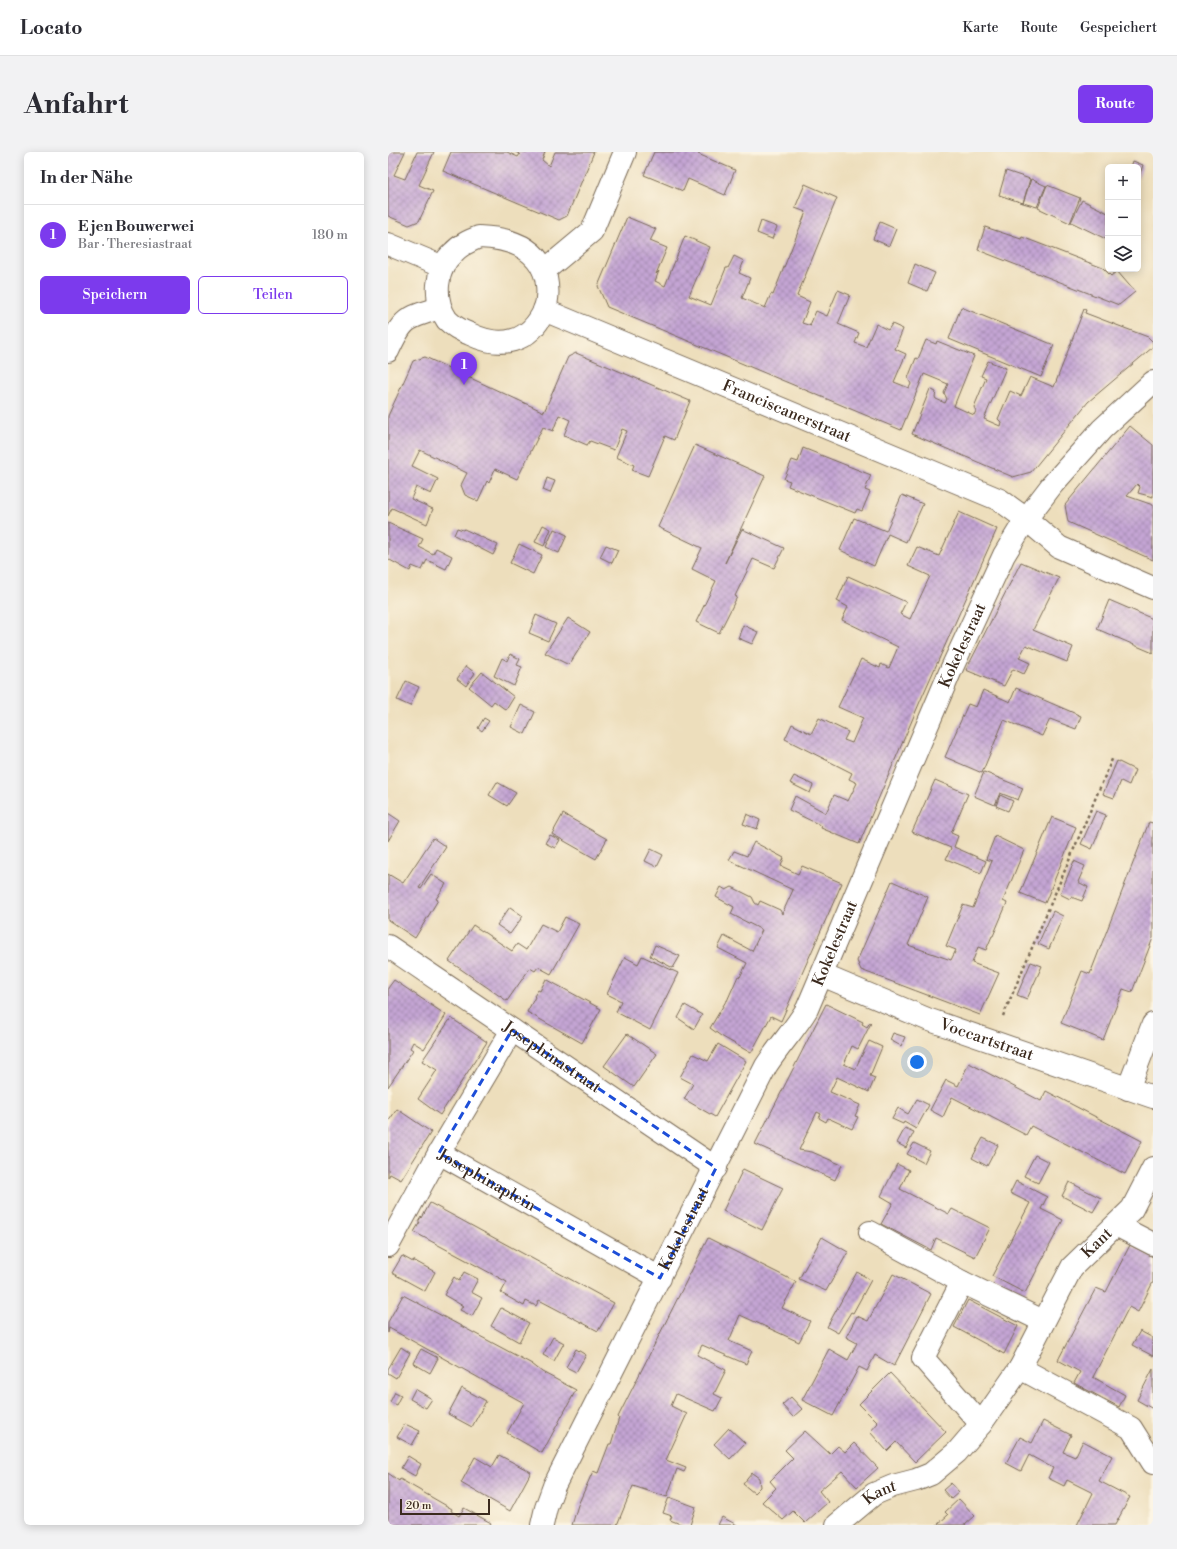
<!DOCTYPE html>
<html lang="de">
<meta charset="utf-8">
<style>
body{margin:0;font-family:"Libre Bodoni",serif;background:#f2f2f3;color:#2b2b33}
.controls{position:absolute;right:12px;top:12px;display:grid;overflow:hidden;border-radius:6px;box-shadow:0 2px 10px #0003}
.controls button{width:36px;height:36px;display:grid;place-items:center;padding:0;border:0;border-bottom:1px solid #e1e1e2;background:#fff;color:#2b2b33;font:20px sans-serif}
.scale{position:absolute;left:12px;bottom:10px;width:90px;box-sizing:border-box;padding-left:4px;border:2px solid #3b2a1e;border-top:0;font-size:11px;line-height:14px;white-space:nowrap;color:#3b2a1e;-webkit-text-stroke:3px #fcf5e5;paint-order:stroke}
.you{position:absolute;left:529px;top:910px;width:14px;height:14px;margin:-10px;border:3px solid #fff;border-radius:50%;background:#1a73e8;box-shadow:0 0 0 6px #1a73e833}
.badge{display:grid;place-items:center;width:26px;height:26px;border-radius:50%;background:#7c3aed;color:#fff;font-size:13px;font-weight:700}
.pin{position:absolute;translate:-50% -33px;filter:drop-shadow(0 1px 2px #0008)}
.pin::after{content:'';position:absolute;top:21px;width:14px;height:12px;background:inherit;clip-path:polygon(0 0,100% 0,50% 100%)}
.list{margin:0;padding:0;list-style:none}
h2{display:flex;justify-content:space-between;align-items:center;height:52px;margin:0;padding:0 16px;font-size:17px}
h2 small{font-size:13px;font-weight:400;color:#7c7c81}
.list li{display:grid;grid-template-columns:26px 1fr auto;gap:12px;align-items:center;box-sizing:border-box;height:60px;padding:0 16px;border-top:1px solid #e1e1e2}
.list b{display:block;font-size:15px;white-space:nowrap}
.list p{margin:0;font-size:13px;white-space:nowrap;color:#7c7c81}
.list em{font-size:13px;font-style:normal;color:#7c7c81}
.actions{display:flex;gap:8px;padding:12px 16px}
.actions a{flex:1;padding:9px 0;border:1px solid #7c3aed;border-radius:6px;text-align:center;font-size:14px;color:#7c3aed}
.actions .main{background:#7c3aed;color:#fff}
.icon{flex:none;width:22px;height:22px;fill:none;stroke:currentColor;stroke-width:2;stroke-linecap:round;stroke-linejoin:round}
.map{position:relative;flex:none;width:765px;height:1373px;overflow:hidden;border-radius:6px}
header{display:flex;align-items:center;gap:24px;box-sizing:border-box;height:56px;padding:0 20px;background:#fff;border-bottom:1px solid #e1e1e2}
header strong{font-size:19px}
nav{display:flex;gap:22px;margin-inline-start:auto;font-size:14px}
.intro{display:flex;align-items:center;justify-content:space-between;box-sizing:border-box;height:96px;padding:0 24px}
h1{margin:0;font-size:28px}
.button{padding:10px 18px;border-radius:6px;background:#7c3aed;color:#fff;font-size:14px;font-weight:700}
main{display:flex;gap:24px;padding:0 24px}
aside{flex:1;background:#fff;border-radius:6px;box-shadow:0 2px 10px #0003}
.map>svg:first-child{display:block}
.building{fill:url(#building-cross-hatch)}
.lines{fill:none;stroke-linecap:round;stroke-linejoin:round}
.minor-casing{stroke:#796955;stroke-width:24}
.path{stroke:#796955;stroke-width:2.5;stroke-dasharray:3 3;stroke-linecap:butt}
.minor{stroke:#fff;stroke-width:22}
.marked{fill:none;stroke:#1d4ed8;stroke-width:3;stroke-dasharray:8 5;stroke-linejoin:round}
.labels{text-anchor:middle;dominant-baseline:central;stroke-width:4;stroke-linejoin:round;paint-order:stroke}
.street-label{font-size:16px;fill:#3b2a1e;stroke:#fcf5e5}
</style>
<header>
<strong>Locato</strong>
<nav><a>Karte</a><a>Route</a><a>Gespeichert</a></nav>
</header>
<div class="intro"><h1>Anfahrt</h1><a class="button">Route</a></div>
<main>
<aside>
<h2>In der Nähe<small></small></h2>
<ul class="list">
<li><span class="badge">1</span><div><b>E jen Bouwerwei</b><p>Bar · Theresiastraat</p></div><em>180 m</em></li>
</ul>
<div class="actions"><a class="main">Speichern</a><a>Teilen</a></div>
</aside>
<div class="map">
<svg width="765" height="1373" viewBox="0 0 765 1373">
<defs>
<pattern id="building-cross-hatch" width="8" height="8" patternUnits="userSpaceOnUse"><rect width="8" height="8" fill="#c4a5d4"/><path d="M0 0l8 8M0 8l8-8" fill="none" stroke="#a087ab"/></pattern>
</defs>
<rect width="100%" height="100%" fill="#fcf5e5"/>
<filter id="ink" filterUnits="userSpaceOnUse"><feTurbulence type="fractalNoise" baseFrequency=".025" numOctaves="2"/><feDisplacementMap in="SourceGraphic" scale="8" xChannelSelector="R" yChannelSelector="G"/><feConvolveMatrix kernelMatrix="1 2 1 2 8 2 1 2 1" color-interpolation-filters="sRGB"/></filter>
<filter id="wash" filterUnits="userSpaceOnUse"><feTurbulence type="fractalNoise" baseFrequency=".012" numOctaves="4" result="noise"/><feDisplacementMap in="SourceGraphic" scale="16" xChannelSelector="R" yChannelSelector="G"/><feGaussianBlur stdDeviation="0.9" result="paint"/><feColorMatrix in="noise" values="0 0 0 0 0 0 0 0 0 0 0 0 0 0 0 0 0 1.4 0 .05"/><feComposite in="paint" operator="in"/></filter>
<g filter="url(#wash)">
<rect width="100%" height="100%" fill="#eddebc"/>
<g id="blocks">
<g class="building">
<polygon points="0,0 17,0 6,23 17,27 29,0 46,0 31,33 45,39 31,69 21,73 0,64"/>
<polygon points="63,0 119,0 130,5 132,2 127,0 157,0 154,8 161,14 167,0 206,0 179,64 171,68 55,19"/>
<polygon points="266,0 311,0 310,2 347,18 337,43 300,27 295,39 256,23"/>
<polygon points="745,9 755,13 750,27 750,15 743,15"/>
<polygon points="618,19 642,27 635,51 611,43"/>
<polygon points="643,27 658,34 649,55 635,51"/>
<polygon points="417,32 449,46 409,144 422,150 414,171 423,174 422,173 428,159 439,164 450,138 462,143 450,172 471,181 467,191 478,195 488,172 500,178 504,172 515,177 507,197 518,202 506,230 521,236 523,232 520,226 528,206 530,207 538,188 548,192 549,189 586,204 566,254 586,263 588,259 586,255 598,226 593,224 600,209 618,216 596,267 612,274 613,270 610,267 622,239 633,244 642,225 666,235 696,157 698,158 697,161 760,185 765,190 765,195 700,250 643,320 625,325 524,282 542,237 548,240 547,245 548,247 557,251 559,247 556,241 560,232 536,222 513,278 219,155 210,134 239,65 268,77 262,89 279,96 268,122 271,119 267,129 277,134 297,84 322,95 301,144 323,153 338,116 340,116 346,104 356,109 351,121 362,126 354,146 377,156 383,142 385,143 418,60 407,56"/>
<polygon points="659,33 692,46 682,71 650,56"/>
<polygon points="694,48 720,61 720,88 683,70"/>
<polygon points="373,69 389,75 384,87 369,81"/>
<polygon points="492,70 508,77 501,94 485,87"/>
<polygon points="597,75 633,87 634,85 715,116 723,124 729,119 747,140 731,153 590,98"/>
<polygon points="527,112 547,121 539,139 520,131"/>
<polygon points="573,155 666,193 653,225 561,187"/>
<polygon points="188,201 302,249 286,288 277,284 260,324 244,318 246,313 228,305 239,279 234,277 226,298 202,289 199,293 176,283 182,268 171,263 165,279 155,275 129,327 107,317 101,331 99,329 90,349 77,343 73,333 79,321 32,298 24,314 50,327 43,342 28,335 23,347 45,357 39,372 4,356 0,364 0,264 25,209 37,205 156,260 180,205"/>
<polygon points="742,274 765,293 765,345 750,341 752,335 749,332 739,344 765,353 765,408 680,370 677,353"/>
<polygon points="307,293 377,324 337,411 354,377 396,396 386,416 365,407 347,444 349,445 331,481 308,470 328,429 304,417 314,396 270,375"/>
<polygon points="415,296 483,323 477,338 482,340 474,359 469,357 467,361 400,334 402,329 396,327 404,308 410,310"/>
<polygon points="159,326 167,329 162,341 155,338"/>
<polygon points="514,343 535,352 518,390 500,382 486,414 452,398 466,366 498,379"/>
<polygon points="571,360 609,377 534,545 471,692 433,676 434,674 401,658 407,644 438,661 446,643 460,649 469,631 461,627 464,621 397,587 404,572 423,582 431,566 460,580 456,588 464,591 475,566 450,555 473,507 492,516 493,512 501,516 510,495 454,468 460,455 449,449 460,424 518,450 512,462 522,467 542,424 520,414 529,395 551,404"/>
<polygon points="0,371 35,387 31,395 45,402 48,396 64,404 58,417 39,408 34,418 24,414 22,419 0,407"/>
<polygon points="155,373 163,377 156,394 147,390"/>
<polygon points="69,376 75,378 76,377 110,393 105,403 66,383"/>
<polygon points="166,377 179,383 171,401 158,395"/>
<polygon points="131,392 154,403 145,422 122,411"/>
<polygon points="218,393 230,398 224,411 212,405"/>
<polygon points="633,410 671,426 645,478 685,495 679,510 638,493 631,506 642,511 636,522 625,517 616,534 578,518"/>
<polygon points="721,448 765,467 765,501 709,477"/>
<polygon points="148,463 168,472 160,489 141,481"/>
<polygon points="180,466 202,480 181,513 157,501"/>
<polygon points="355,473 370,480 364,492 350,486"/>
<polygon points="122,502 132,507 129,513 134,515 126,534 106,524 114,506 119,509"/>
<polygon points="78,514 87,521 78,534 69,527"/>
<polygon points="94,520 126,545 118,558 106,549 103,553 81,535"/>
<polygon points="18,529 31,535 22,554 9,548"/>
<polygon points="628,536 693,564 688,577 662,567 654,584 616,568 594,621 557,605 580,552 588,555 595,538 622,550"/>
<polygon points="133,553 147,560 137,582 123,575"/>
<polygon points="96,566 101,569 94,579 90,576"/>
<polygon points="729,609 747,618 741,633 733,629 726,646 715,642"/>
<polygon points="596,620 635,636 630,648 612,641 607,653 586,644"/>
<polygon points="406,624 425,633 422,641 402,631"/>
<polygon points="547,628 580,642 563,681 570,684 566,695 598,709 593,721 558,707 563,696 524,680"/>
<polygon points="109,630 128,641 119,654 101,643"/>
<polygon points="612,643 625,649 620,659 608,654"/>
<polygon points="708,659 718,663 704,697 693,692"/>
<polygon points="0,661 12,669 0,689"/>
<polygon points="175,662 219,687 208,707 164,682"/>
<polygon points="359,662 372,668 369,677 355,672"/>
<polygon points="664,665 688,675 657,751 632,741"/>
<polygon points="761,670 765,671 765,786 744,840 735,837 715,888 673,871 694,819 702,822"/>
<polygon points="162,683 172,688 167,696 157,691"/>
<polygon points="607,684 636,698 615,749 619,751 605,784 604,784 598,798 590,795 584,811 611,821 592,863 473,818 469,809 504,729 540,745 520,793 563,808 568,798 558,794 575,753 585,756 604,709 598,707"/>
<polygon points="45,686 58,695 31,736 33,737 43,722 58,732 48,747 50,748 27,786 0,768 0,722 15,731"/>
<polygon points="366,690 396,706 393,714 410,722 414,714 454,731 393,869 383,864 363,901 333,884 322,876 338,849 339,849 350,824 352,825 359,811 330,796 336,784 364,799 374,778 343,762 346,755 328,745 333,735 338,738 344,735 364,745 367,751 370,753 372,749 392,758 394,762 405,738 341,708 346,699 359,704"/>
<polygon points="263,697 275,703 269,715 257,709"/>
<polygon points="686,709 697,714 690,730 700,735 694,749 683,745 682,747 672,742"/>
<polygon points="122,755 135,764 122,782 109,773"/>
<polygon points="665,759 675,764 661,797 650,792"/>
<polygon points="177,765 191,772 163,822 150,815 147,819 142,816 119,849 61,809 85,773 124,799 129,792 138,798 153,772 169,780"/>
<polygon points="267,793 292,804 285,816 262,804"/>
<polygon points="254,804 290,821 262,878 228,860 233,849 219,842 237,805 250,812"/>
<polygon points="643,810 654,814 639,847 629,843"/>
<polygon points="158,827 213,857 194,891 139,860 147,845 146,844 150,838 152,839"/>
<polygon points="6,828 58,863 36,897 25,890 22,896 25,898 0,935 0,836"/>
<polygon points="438,852 475,870 474,872 479,875 482,870 483,871 470,897 464,894 456,912 467,917 481,889 494,895 482,924 487,926 481,940 449,925 442,940 472,953 467,964 470,965 464,977 440,966 438,970 431,966 433,962 429,960 411,998 424,1000 454,1013 447,1028 367,992"/>
<polygon points="297,853 314,863 306,877 290,866"/>
<polygon points="63,866 99,890 52,963 30,947 49,918 34,909"/>
<polygon points="505,881 517,885 513,894 502,888"/>
<polygon points="239,882 269,902 246,935 216,914"/>
<polygon points="330,892 358,909 327,965 296,947 305,932 292,925 305,902 320,909"/>
<polygon points="581,911 653,949 658,939 754,989 737,1022 643,974 638,983 564,945 555,965 542,958 558,928 570,934"/>
<polygon points="529,947 541,953 528,977 516,970 515,972 504,967 510,956 520,962"/>
<polygon points="9,957 43,980 13,1028 2,1022 0,1026 0,970"/>
<polygon points="517,976 526,980 518,996 509,991"/>
<polygon points="595,986 610,993 599,1014 584,1006"/>
<polygon points="526,991 542,999 536,1011 519,1002"/>
<polygon points="647,1003 661,1010 650,1031 636,1024"/>
<polygon points="509,1012 521,1018 512,1037 561,1062 564,1057 602,1076 587,1105 548,1086 543,1098 493,1072 505,1051 493,1044"/>
<polygon points="355,1017 395,1036 374,1078 335,1059"/>
<polygon points="628,1029 659,1045 653,1057 675,1068 637,1141 604,1124 642,1051 622,1041"/>
<polygon points="681,1030 713,1046 705,1060 674,1044"/>
<polygon points="42,1051 226,1151 210,1179 151,1148 148,1154 138,1149 136,1154 113,1141 119,1130 26,1080 32,1070 30,1070 33,1065 34,1066"/>
<polygon points="434,1085 460,1100 438,1139 411,1127"/>
<polygon points="320,1086 408,1130 394,1156 422,1169 411,1190 352,1163 341,1189 364,1199 358,1212 314,1193 309,1203 338,1218 326,1242 334,1246 327,1259 288,1242 283,1254 299,1262 278,1308 298,1316 296,1320 289,1317 279,1345 245,1334 229,1373 184,1373 190,1353 205,1319 210,1321 221,1292 223,1292 231,1266 230,1265"/>
<polygon points="742,1093 765,1105 765,1130 750,1160 741,1155 705,1225 737,1243 731,1255 686,1231 692,1220 670,1208 708,1136 718,1140"/>
<polygon points="14,1104 25,1110 25,1108 47,1120 37,1139 4,1121"/>
<polygon points="76,1120 90,1127 83,1140 94,1146 84,1164 72,1158 75,1154 56,1143 66,1125 71,1129"/>
<polygon points="469,1120 483,1128 465,1161 463,1160 450,1181 439,1175"/>
<polygon points="505,1122 543,1142 506,1214 487,1203 479,1219 471,1215 445,1264 414,1248 441,1197 460,1208 469,1191 458,1185 469,1164 480,1169"/>
<polygon points="15,1143 144,1212 154,1220 188,1238 154,1301 119,1281 136,1251 1,1176 0,1181 0,1170"/>
<polygon points="580,1148 630,1174 616,1202 566,1175"/>
<polygon points="113,1156 141,1171 131,1190 103,1174"/>
<polygon points="752,1179 765,1186 765,1204 744,1193"/>
<polygon points="165,1185 176,1191 166,1209 155,1203"/>
<polygon points="13,1195 22,1201 8,1226 0,1221 0,1217"/>
<polygon points="33,1197 50,1206 42,1221 25,1211"/>
<polygon points="188,1197 198,1203 188,1220 178,1215"/>
<polygon points="765,1217 765,1257 749,1248"/>
<polygon points="502,1221 558,1280 527,1310 508,1290 499,1299 482,1280 490,1271 471,1252"/>
<polygon points="74,1236 98,1249 84,1275 60,1262"/>
<polygon points="27,1237 44,1247 38,1256 22,1247"/>
<polygon points="7,1240 13,1243 8,1253 2,1250"/>
<polygon points="403,1245 414,1257 405,1265 394,1253"/>
<polygon points="655,1269 683,1283 675,1300 687,1305 695,1289 724,1304 711,1329 742,1345 727,1373 689,1373 705,1341 679,1328 676,1334 660,1326 665,1316 641,1303 633,1319 618,1311 632,1285 644,1291"/>
<polygon points="17,1272 32,1279 24,1293 9,1285"/>
<polygon points="341,1276 357,1291 342,1307 326,1292"/>
<polygon points="417,1279 442,1302 450,1294 457,1300 466,1291 490,1316 469,1335 454,1319 431,1339 440,1350 417,1371 405,1359 395,1368 374,1350 388,1336 382,1329 405,1306 397,1298"/>
<polygon points="111,1303 143,1320 122,1359 73,1331 87,1305 104,1315"/>
<polygon points="20,1304 33,1312 27,1324 13,1316"/>
<polygon points="0,1321 11,1329 12,1327 64,1357 63,1359 71,1364 76,1356 103,1371 102,1373 0,1373"/>
<polygon points="364,1321 371,1326 372,1335 366,1341 355,1332"/>
<polygon points="563,1331 571,1340 563,1347 555,1338"/>
<polygon points="281,1345 308,1355 302,1373 295,1373 282,1368 284,1364 275,1361"/>
<polygon points="571,1347 587,1364 577,1373 549,1373 560,1363 557,1360"/>
<polygon points="334,1365 349,1373 330,1373"/>
</g>
</g>
</g>
<g filter="url(#ink)">
<use href="#blocks" fill-opacity="0" stroke="#796955" stroke-width="1"/>
<g class="lines">
<defs>
<g id="minor">
<path d="M91,85C119,86 150,94 158,126C160,136 160,149 156,159C141,191 113,197 82,182C74,179 65,174 59,168C45,148 47,117 65,101C72,93 81,89 91,85Z"/>
<polyline points="0,92 55,115"/>
<polyline points="156,119 204,79 237,0"/>
<path id="s1" d="M156,158L612,348L638,367L671,395L765,436"/>
<path d="M0,199C15,166 18,166 52,156"/>
<path id="s2" d="M0,794L328,1016"/>
<path id="s3" d="M434,823L539,867L765,945"/>
<polyline points="740,937 765,872"/>
<path id="s4" d="M51,1001L272,1126"/>
<polyline points="728,1073 765,1092"/>
<polyline points="482,1080 574,1130 655,1169"/>
<polyline points="0,1094 51,1001 124,878"/>
<polyline points="574,1130 535,1206 593,1272"/>
<polyline points="632,1216 743,1276 765,1311"/>
<path id="s5" d="M154,1373L158,1356L166,1334L378,914C391,894 407,877 419,857L562,520L616,403L638,367L664,333L714,277L765,230"/>
<path id="s6" d="M449,1373L486,1342L505,1334L528,1328L543,1322L569,1300L593,1272L632,1216L684,1115L744,1057L765,1016"/>
</g>
</defs>
<use href="#minor" class="minor-casing"/>
<polyline class="path" points="615,864 725,605"/>
<use href="#minor" class="minor"/>
</g>
</g>
<path class="marked" d="M124,878L328,1016L272,1126L51,1001Z"/>
<g class="labels">
<g class="street-label">
<text stroke="none"><textPath href="#s1" startOffset="263">Franciscanerstraat</textPath></text>
<text stroke="none"><textPath href="#s5" startOffset="977">Kokelestraat</textPath></text>
<text stroke="none"><textPath href="#s5" startOffset="653">Kokelestraat</textPath></text>
<text stroke="none"><textPath href="#s3" startOffset="177">Voccartstraat</textPath></text>
<text stroke="none"><textPath href="#s2" startOffset="198">Josephinastraat</textPath></text>
<text stroke="none"><textPath href="#s4" startOffset="55">Josephinaplein</textPath></text>
<text stroke="none"><textPath href="#s5" startOffset="329">Kokelestraat</textPath></text>
<text stroke="none"><textPath href="#s6" startOffset="396">Kant</textPath></text>
<text stroke="none"><textPath href="#s6" startOffset="54">Kant</textPath></text>
</g>
</g>
</svg>
<div class="controls">
<button>+</button>
<button>−</button>
<button><svg class="icon" aria-label="layers" viewBox="0 0 24 24"><path d="M12 4l9 5-9 5-9-5zM3 14l9 5 9-5"/></svg></button>
</div>
<div class="scale">20 m</div>
<div class="you"></div>
<div class="pin badge" style="left:76px;top:233px">1</div>
</div>
</main>
